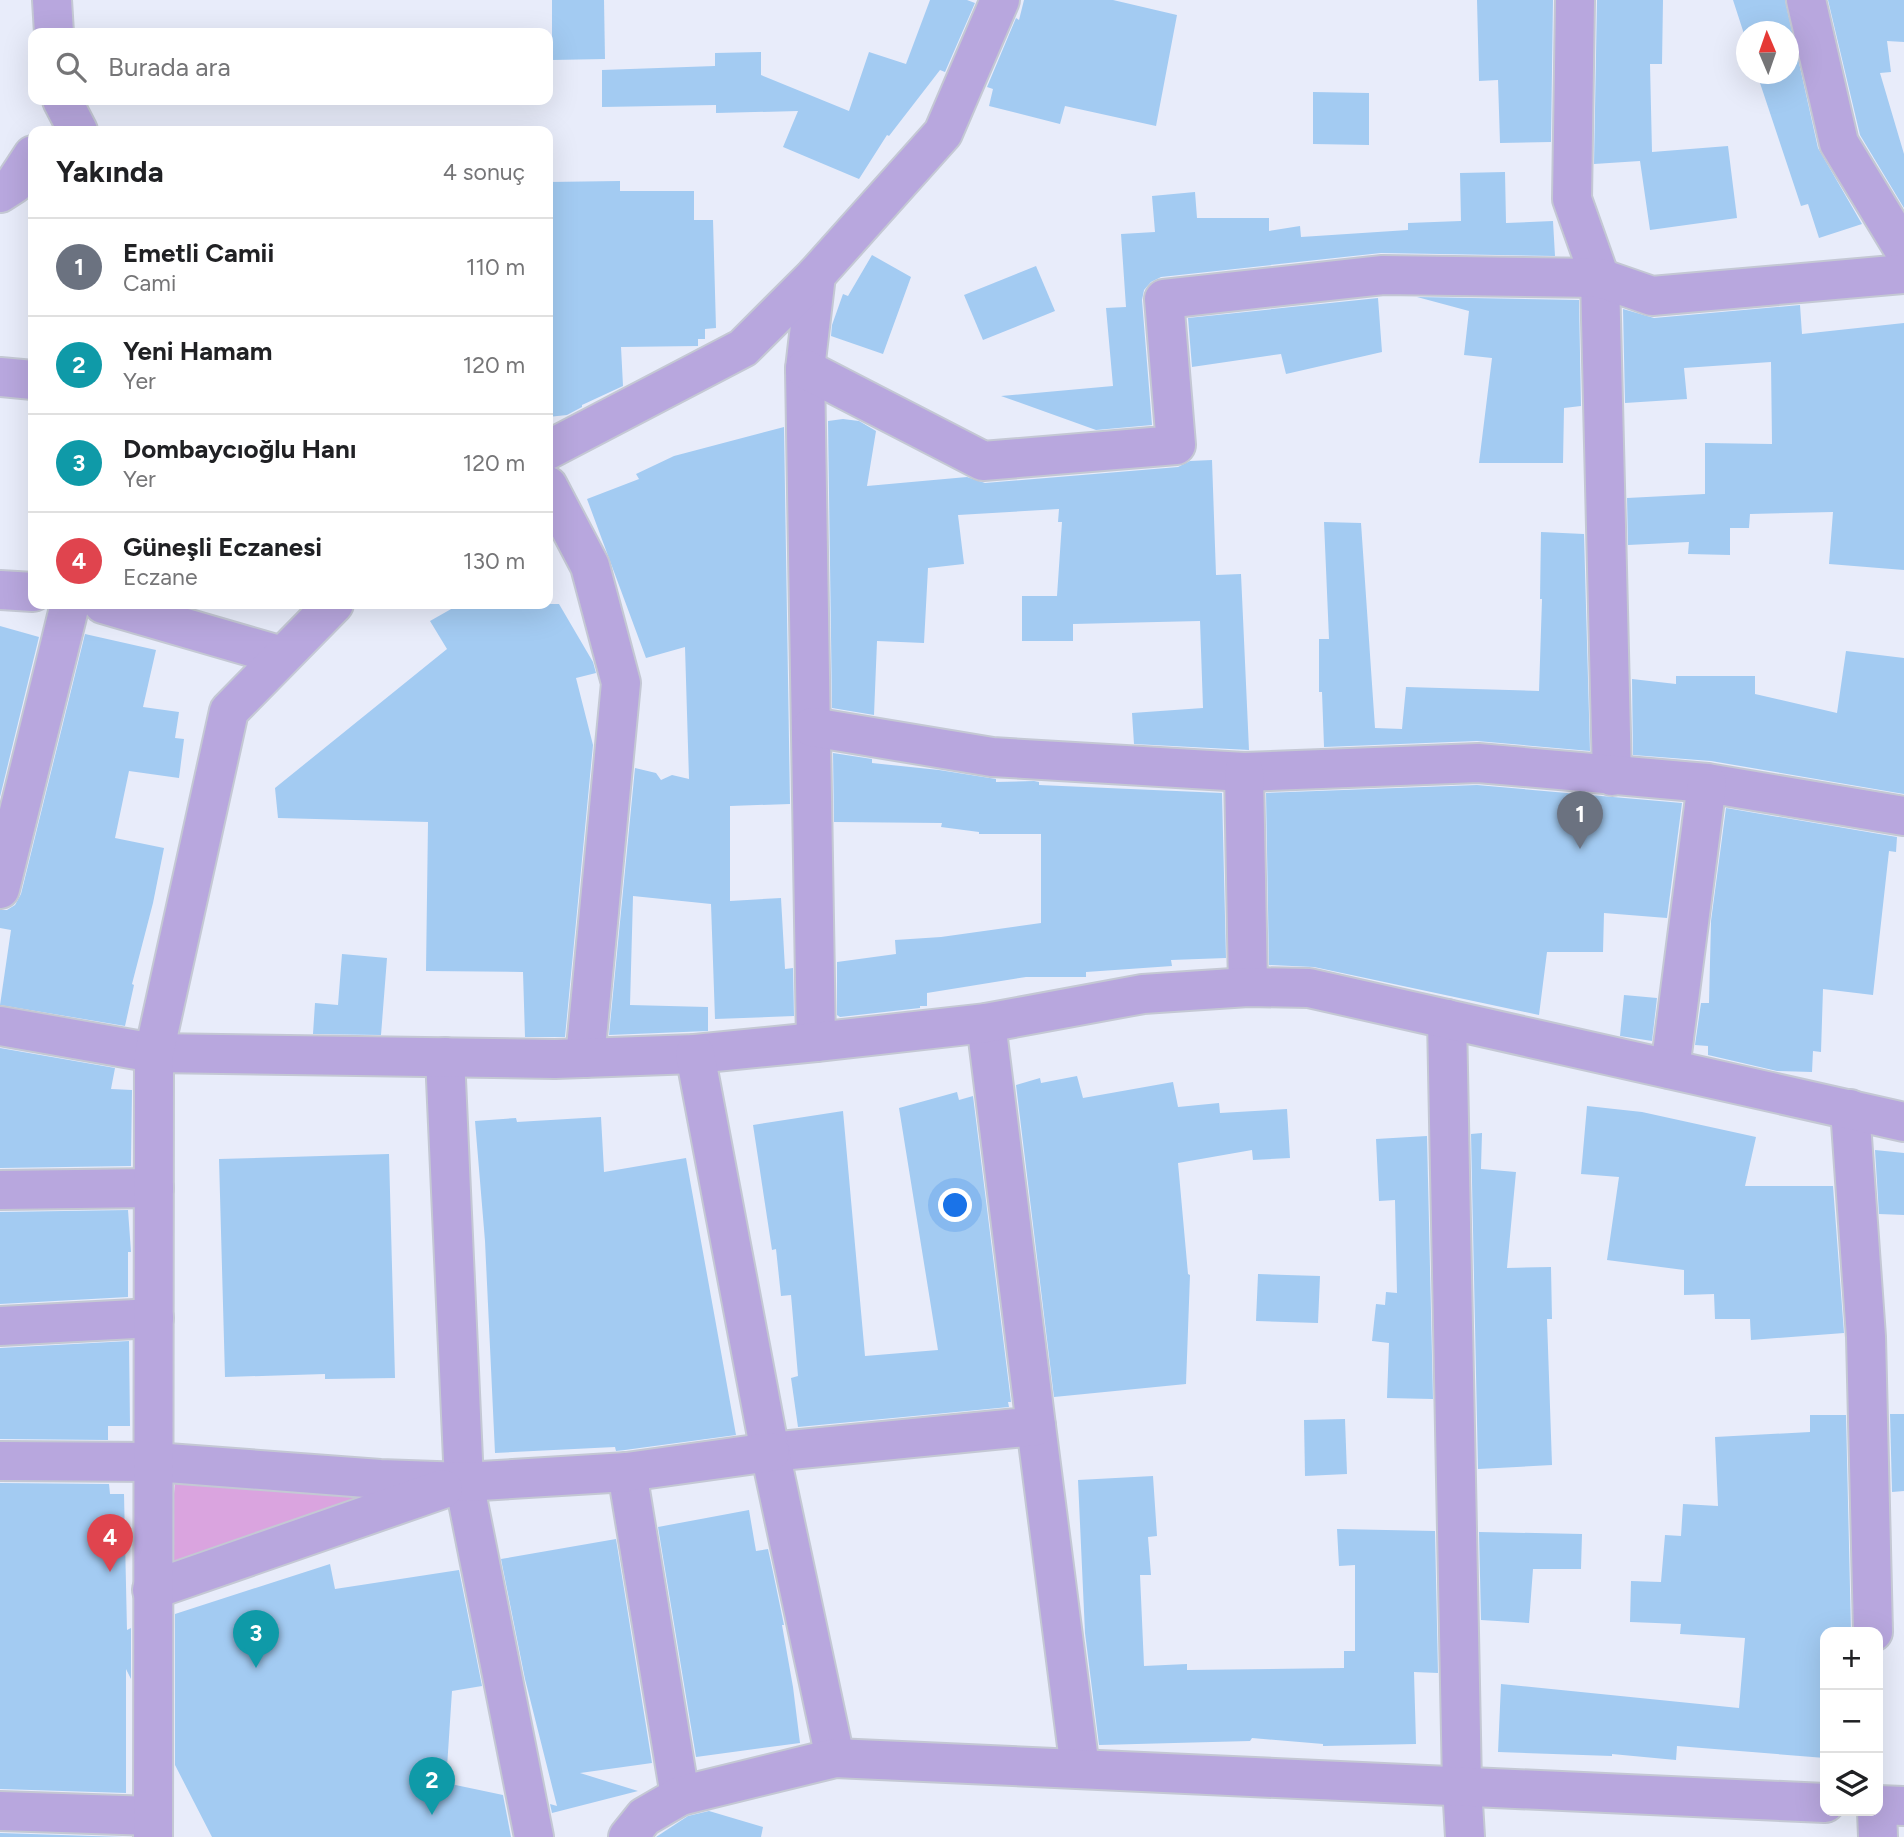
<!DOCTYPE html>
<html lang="tr">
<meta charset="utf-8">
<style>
body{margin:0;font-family:Figtree,sans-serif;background:#f2f2f2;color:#202124}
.controls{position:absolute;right:21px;bottom:21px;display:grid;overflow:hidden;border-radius:14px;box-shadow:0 7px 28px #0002}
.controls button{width:63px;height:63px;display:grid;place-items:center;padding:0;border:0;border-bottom:2px solid #e0e0e0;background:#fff;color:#202124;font:35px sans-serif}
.compass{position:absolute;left:1736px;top:21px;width:63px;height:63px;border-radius:50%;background:#fff;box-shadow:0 7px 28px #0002;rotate:358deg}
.you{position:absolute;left:956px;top:1206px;width:24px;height:24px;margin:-18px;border:5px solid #fff;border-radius:50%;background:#1a73e8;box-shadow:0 0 0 10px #1a73e833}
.badge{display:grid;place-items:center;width:46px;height:46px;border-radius:50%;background:#b45309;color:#fff;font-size:23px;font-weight:700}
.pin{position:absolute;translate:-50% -58px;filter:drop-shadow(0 2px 4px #0008)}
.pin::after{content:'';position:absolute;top:37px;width:24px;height:21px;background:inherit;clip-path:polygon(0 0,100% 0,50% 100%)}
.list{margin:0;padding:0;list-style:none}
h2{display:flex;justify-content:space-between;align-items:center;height:91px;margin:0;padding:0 28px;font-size:30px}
h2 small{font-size:23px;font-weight:400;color:#757577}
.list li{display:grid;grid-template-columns:46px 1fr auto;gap:21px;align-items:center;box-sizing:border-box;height:98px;padding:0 28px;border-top:2px solid #e0e0e0}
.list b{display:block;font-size:26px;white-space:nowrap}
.list p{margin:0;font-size:23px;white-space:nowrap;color:#757577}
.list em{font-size:23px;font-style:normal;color:#757577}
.icon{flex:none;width:38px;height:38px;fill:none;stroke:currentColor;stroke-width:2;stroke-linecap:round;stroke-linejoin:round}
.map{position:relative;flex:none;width:1904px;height:1837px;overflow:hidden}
.search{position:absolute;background:#fff;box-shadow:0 7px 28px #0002;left:28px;top:28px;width:525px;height:77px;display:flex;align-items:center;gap:18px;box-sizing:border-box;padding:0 24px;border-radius:14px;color:#757577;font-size:26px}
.panel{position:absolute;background:#fff;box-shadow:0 7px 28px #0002;left:28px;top:126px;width:525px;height:483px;border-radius:14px}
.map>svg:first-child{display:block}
.green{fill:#daa4df}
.building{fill:#a3cbf2}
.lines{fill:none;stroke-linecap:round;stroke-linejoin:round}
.minor-casing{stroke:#c4c8d4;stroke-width:42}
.tertiary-casing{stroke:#c4c8d4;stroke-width:42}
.minor{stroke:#b8a7de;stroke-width:38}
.tertiary{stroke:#b8a7de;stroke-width:38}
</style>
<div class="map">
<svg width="1904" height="1837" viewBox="0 0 1904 1837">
<rect width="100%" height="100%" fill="#e8ecfa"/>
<polygon class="green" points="181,1480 380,1491 177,1571 168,1556 175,1483"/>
<g class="building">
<polygon points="552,0 604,0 605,59 552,60"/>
<polygon points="930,0 967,0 975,3 945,72 940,70 889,136 887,135 859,179 783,147 798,111 716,113 716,105 602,107 602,70 715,66 715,53 761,52 761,75 849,111 869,52 906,64"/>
<polygon points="1024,0 1113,0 1177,15 1156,126 1065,106 1060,124 989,106 993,89 987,87 1016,18 1019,20"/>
<polygon points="1477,0 1553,0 1551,142 1500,143 1498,80 1479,81"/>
<polygon points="1597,0 1663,0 1662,64 1650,64 1652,152 1728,146 1737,218 1650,230 1640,161 1594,164"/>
<polygon points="1733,0 1785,0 1818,148 1862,224 1819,238 1808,204 1801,206 1757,74 1788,74 1788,32 1746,32 1746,40"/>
<polygon points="1828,0 1904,0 1904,42 1887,41 1891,72 1880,73 1904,154 1904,208 1860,135"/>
<polygon points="1313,92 1369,93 1369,145 1313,144"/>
<polygon points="1505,172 1506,223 1553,221 1555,256 1381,253 1161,277 1151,282 1144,290 1142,300 1152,425 1096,430 1001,396 1113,386 1106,308 1126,307 1121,234 1155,232 1152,196 1195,192 1197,218 1269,218 1269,231 1300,226 1301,237 1408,230 1408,223 1461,221 1460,173"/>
<polygon points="620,181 620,191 694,191 694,220 713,220 716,328 705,329 705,339 698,339 698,346 621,347 623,386 582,405 582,407 567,415 548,417 548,182"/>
<polygon points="872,255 911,277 883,354 831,336 832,325 843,294 848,296"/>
<polygon points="1036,266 1055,311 983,340 964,295"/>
<polygon points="1417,297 1579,300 1581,406 1564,408 1563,463 1479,463 1492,358 1464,355 1469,311"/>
<polygon points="1378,298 1382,352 1286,374 1281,354 1192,367 1188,318"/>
<polygon points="1800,305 1802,334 1904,323 1904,570 1829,564 1833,512 1750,514 1749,528 1730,528 1730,555 1688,554 1689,542 1628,545 1627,498 1705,494 1705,443 1772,444 1771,362 1684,368 1687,399 1625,403 1623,309 1654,318"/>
<polygon points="843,419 859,421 876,431 867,486 967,477 985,483 1178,467 1190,461 1212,460 1216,575 1241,574 1249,750 1134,744 1132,713 1203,708 1200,621 1073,624 1073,641 1022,641 1022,596 1057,596 1062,522 1058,522 1059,509 958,515 964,564 928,568 924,643 877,641 874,715 832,708 828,421"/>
<polygon points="784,427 790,804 730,806 730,901 781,898 785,969 793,968 794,1016 715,1019 711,904 633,896 630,1005 708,1007 708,1031 609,1035 635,768 656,773 661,780 672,775 689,779 685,647 646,658 587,499 639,479 636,474 674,456"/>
<polygon points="1324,522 1361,523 1375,728 1402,729 1406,687 1539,691 1542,599 1540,599 1541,532 1584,534 1590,751 1477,741 1324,747 1322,692 1319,692 1319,639 1329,639"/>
<polygon points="460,604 559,604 593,662 596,673 576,678 593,745 565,1037 525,1037 523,972 426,971 428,822 278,818 275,788 447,649 430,621"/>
<polygon points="0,626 39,637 0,797"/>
<polygon points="85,634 156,650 143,707 179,712 175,738 184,739 179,778 129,771 115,838 164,848 153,903 132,984 134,985 125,1026 0,1005 11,930 0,928 0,910 7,910 15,905 21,894"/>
<polygon points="1846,651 1904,658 1904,794 1711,761 1633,755 1632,679 1676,684 1676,676 1755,676 1755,694 1837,713"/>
<polygon points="833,753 872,759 872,763 939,770 996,779 996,782 1034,781 1039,782 1039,785 1222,793 1226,958 1171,960 1172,966 1086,972 1086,977 1026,977 927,993 927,1006 920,1006 920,1008 840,1017 837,1015 837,962 896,954 895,940 941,937 1041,923 1041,834 979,834 979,832 941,827 942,823 834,822"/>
<polygon points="1477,785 1682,803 1667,918 1604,913 1603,952 1547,952 1539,1015 1314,967 1269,965 1266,793"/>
<polygon points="1726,808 1897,837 1896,852 1889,851 1873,995 1823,989 1821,1052 1813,1051 1812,1072 1777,1071 1708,1055 1708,1046 1695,1045 1701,1003 1709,1003 1711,921"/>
<polygon points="342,954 387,958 381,1035 313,1034 315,1003 338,1005"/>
<polygon points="1624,995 1657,998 1652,1041 1620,1036"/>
<polygon points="0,1048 115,1068 111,1089 132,1090 131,1166 0,1168"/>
<polygon points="1077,1076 1083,1098 1173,1082 1178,1107 1219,1103 1220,1113 1287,1109 1290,1158 1253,1160 1252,1150 1178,1163 1188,1274 1190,1275 1186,1384 1054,1397 1016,1085 1040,1078 1041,1083"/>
<polygon points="957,1092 959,1100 973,1096 1011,1402 1008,1402 1009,1407 798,1427 791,1378 798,1376 791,1295 781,1296 776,1249 772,1250 753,1125 843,1111 865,1356 938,1350 899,1108"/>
<polygon points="1587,1106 1642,1112 1756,1137 1745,1186 1833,1186 1844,1333 1751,1340 1750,1319 1715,1319 1714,1294 1684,1295 1684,1270 1607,1260 1619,1177 1581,1174"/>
<polygon points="601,1117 604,1172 686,1158 736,1435 625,1450 616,1451 615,1447 495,1453 485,1241 475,1121 516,1118 517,1122"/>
<polygon points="1482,1133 1481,1169 1516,1172 1507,1268 1551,1267 1552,1319 1547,1319 1552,1465 1478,1469 1471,1134"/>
<polygon points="1427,1136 1433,1399 1387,1398 1389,1343 1372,1341 1376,1304 1385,1305 1386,1292 1397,1293 1395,1200 1379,1201 1376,1139"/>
<polygon points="1875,1150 1904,1153 1904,1215 1879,1214"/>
<polygon points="389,1154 395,1378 325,1379 325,1374 225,1377 219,1159"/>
<polygon points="128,1210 131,1252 128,1252 128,1297 0,1304 0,1212"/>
<polygon points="1258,1274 1320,1276 1318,1323 1256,1321"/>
<polygon points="129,1341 130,1426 108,1426 108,1440 0,1439 0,1348"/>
<polygon points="1890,1414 1904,1414 1904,1491 1892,1492"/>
<polygon points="1810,1415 1846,1415 1851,1632 1825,1632 1825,1758 1677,1746 1676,1760 1612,1754 1612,1756 1498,1752 1501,1684 1739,1708 1745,1638 1680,1634 1681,1624 1630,1622 1631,1581 1661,1582 1665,1535 1681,1536 1683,1504 1718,1506 1715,1437 1810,1432"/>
<polygon points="1345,1419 1347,1474 1305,1476 1304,1420"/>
<polygon points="1153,1476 1157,1536 1148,1537 1151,1575 1140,1575 1144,1666 1187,1664 1187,1670 1344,1668 1344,1651 1355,1651 1355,1565 1339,1566 1337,1529 1435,1531 1438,1673 1414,1672 1416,1744 1323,1746 1323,1744 1252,1738 1250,1741 1099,1745 1085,1633 1078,1480"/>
<polygon points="0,1483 109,1484 110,1494 124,1494 127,1630 131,1628 131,1679 126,1669 126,1793 0,1789"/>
<polygon points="749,1510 756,1551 768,1549 773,1572 784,1625 782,1625 793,1687 800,1743 696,1757 658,1527"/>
<polygon points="1479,1532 1582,1534 1581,1569 1533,1569 1529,1623 1481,1620"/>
<polygon points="616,1539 652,1763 580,1773 638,1791 552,1813 550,1804 557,1806 525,1679 501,1559"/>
<polygon points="330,1564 335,1589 459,1570 482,1686 452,1691 446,1783 503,1795 511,1837 212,1837 175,1765 175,1614"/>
<polygon points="709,1811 763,1827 761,1837 656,1837 688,1816"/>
<polygon points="0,1833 124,1837 0,1837"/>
</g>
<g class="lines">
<defs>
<g id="minor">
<polyline points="52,0 54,33"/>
<polyline points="1575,0 1572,199 1600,278 1612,776"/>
<polyline points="1806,0 1839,143 1904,250"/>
<polyline points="62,100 78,131"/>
<polyline points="0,193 14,184 33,155"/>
<polyline points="816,275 805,369 816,1042"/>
<polyline points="805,369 983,461 1176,445 1164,299 1383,275 1600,278 1652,296 1904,274"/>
<polyline points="0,377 33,380"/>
<polyline points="548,486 590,566 621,683 585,1058"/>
<polyline points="0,590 33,592"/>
<polyline points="103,604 282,656"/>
<polyline points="812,727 992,757 1244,772 1478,763 1707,783 1904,816"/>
<polyline points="1244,772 1248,987"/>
<polyline points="0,889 70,604"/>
<polyline points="1447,1019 1462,1786 1465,1837"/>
<polyline points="445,1057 464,1482 534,1837"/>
<polyline points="1670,1069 1707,783"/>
<polyline points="1850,1109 1866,1337 1873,1632"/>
<polyline points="0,1190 154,1188"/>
<polyline points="0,1326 154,1318"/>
<polyline points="1036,1426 1080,1769"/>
<polyline points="770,1452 1036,1426 986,1023"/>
<polyline points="627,1472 680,1796"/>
<polyline points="1877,1811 1878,1837"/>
</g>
<g id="tertiary">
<polyline points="548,450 743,348 816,275 943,133 1000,0"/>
<polyline points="0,1026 154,1053 555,1059 695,1054 816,1042 986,1023 1143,994 1248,987 1309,988 1904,1122"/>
<polyline points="695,1054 770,1452 835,1758"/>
<polyline points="0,1461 154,1462 380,1479 464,1482 627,1472 770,1452"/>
<polyline points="152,1590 443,1489"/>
<polyline points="1878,1805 1904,1806"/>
<polyline points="0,1811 153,1816"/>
<polyline points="153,1837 154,1053 229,711 334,604"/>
<polyline points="628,1837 644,1817 680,1796 835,1758 1825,1803"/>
</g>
</defs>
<use href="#minor" class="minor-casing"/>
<use href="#tertiary" class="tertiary-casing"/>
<use href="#minor" class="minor"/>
<use href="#tertiary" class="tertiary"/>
</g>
</svg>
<div class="controls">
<button>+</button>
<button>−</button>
<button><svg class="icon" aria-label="layers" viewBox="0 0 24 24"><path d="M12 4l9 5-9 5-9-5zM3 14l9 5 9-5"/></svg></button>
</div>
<svg class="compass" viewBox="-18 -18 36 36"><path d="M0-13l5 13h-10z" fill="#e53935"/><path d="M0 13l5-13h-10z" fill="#757577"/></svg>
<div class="you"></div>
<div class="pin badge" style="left:1580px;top:849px;background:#6b7280">1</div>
<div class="pin badge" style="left:432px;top:1815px;background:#0f9aa8">2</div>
<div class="pin badge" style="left:256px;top:1668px;background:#0f9aa8">3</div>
<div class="pin badge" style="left:110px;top:1572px;background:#e0444e">4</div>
<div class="search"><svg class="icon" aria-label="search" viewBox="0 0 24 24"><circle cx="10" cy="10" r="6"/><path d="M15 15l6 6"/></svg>Burada ara</div>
<section class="panel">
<h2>Yakında<small>4 sonuç</small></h2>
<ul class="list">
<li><span class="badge" style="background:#6b7280">1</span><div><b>Emetli Camii</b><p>Cami</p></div><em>110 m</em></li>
<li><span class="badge" style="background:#0f9aa8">2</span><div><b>Yeni Hamam</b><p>Yer</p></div><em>120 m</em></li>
<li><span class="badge" style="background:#0f9aa8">3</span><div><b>Dombaycıoğlu Hanı</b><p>Yer</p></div><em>120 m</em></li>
<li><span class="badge" style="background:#e0444e">4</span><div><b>Güneşli Eczanesi</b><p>Eczane</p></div><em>130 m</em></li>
</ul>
</section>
</div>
